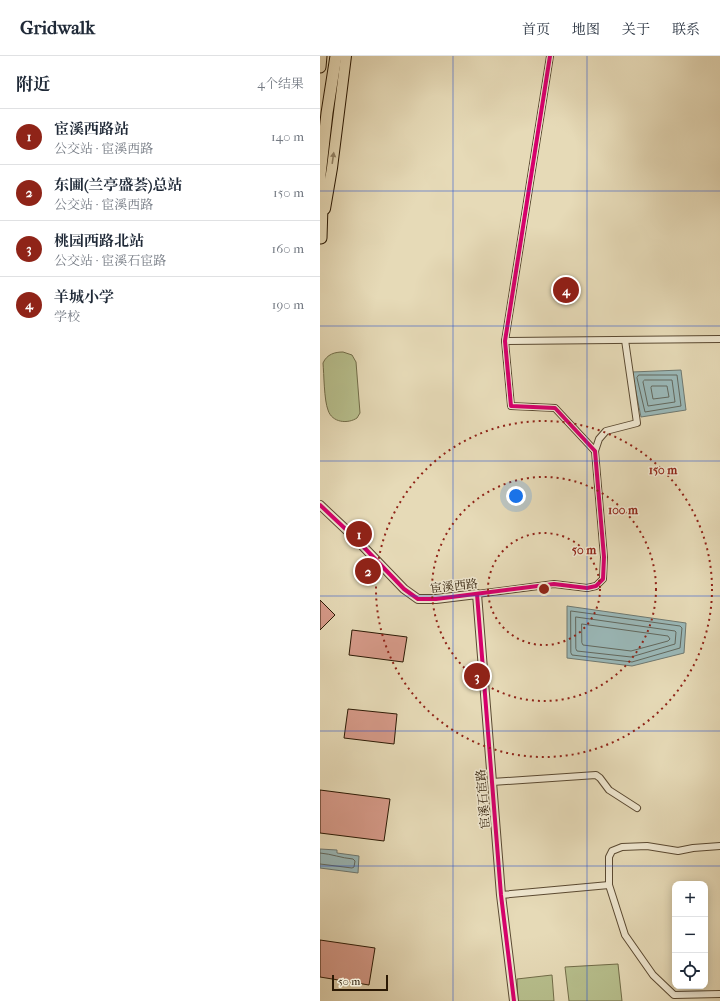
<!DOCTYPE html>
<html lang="zh">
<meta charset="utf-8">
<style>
body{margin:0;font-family:"IM FELL French Canon","Noto Serif SC",serif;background:#f2f2f3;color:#1f2937}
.controls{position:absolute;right:12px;bottom:12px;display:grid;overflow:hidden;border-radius:8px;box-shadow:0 2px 10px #0003}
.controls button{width:36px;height:36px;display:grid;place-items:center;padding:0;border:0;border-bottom:1px solid #e0e1e3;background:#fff;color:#1f2937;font:20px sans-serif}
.scale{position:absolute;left:12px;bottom:10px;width:56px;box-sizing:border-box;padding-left:4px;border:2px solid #2b1904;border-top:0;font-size:11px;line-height:14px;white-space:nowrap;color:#2b1904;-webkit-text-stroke:3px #efe7d0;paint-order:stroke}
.you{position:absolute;left:196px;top:440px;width:14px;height:14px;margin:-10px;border:3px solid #fff;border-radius:50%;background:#1a73e8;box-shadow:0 0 0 6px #1a73e833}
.badge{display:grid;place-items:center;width:26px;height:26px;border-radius:50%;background:#8f2418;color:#fff;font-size:13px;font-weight:700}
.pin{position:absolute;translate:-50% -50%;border:2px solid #fff;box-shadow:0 1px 4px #0006}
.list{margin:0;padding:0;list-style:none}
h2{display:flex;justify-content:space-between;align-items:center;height:52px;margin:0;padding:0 16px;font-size:17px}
h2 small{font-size:13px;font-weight:400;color:#747a83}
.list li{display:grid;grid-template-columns:26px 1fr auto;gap:12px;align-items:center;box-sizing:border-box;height:56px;padding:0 16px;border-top:1px solid #e0e1e3}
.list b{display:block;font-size:15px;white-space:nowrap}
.list p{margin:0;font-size:13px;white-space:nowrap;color:#747a83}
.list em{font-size:13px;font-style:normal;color:#747a83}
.icon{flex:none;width:22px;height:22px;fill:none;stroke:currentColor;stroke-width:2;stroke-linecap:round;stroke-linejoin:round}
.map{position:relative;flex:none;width:400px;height:945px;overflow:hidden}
header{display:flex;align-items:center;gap:24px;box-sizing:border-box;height:56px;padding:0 20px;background:#fff;border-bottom:1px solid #e0e1e3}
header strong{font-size:19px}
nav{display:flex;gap:22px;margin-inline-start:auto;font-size:14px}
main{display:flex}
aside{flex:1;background:#fff}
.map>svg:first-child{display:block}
.green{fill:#b7bf8d;stroke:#716c48}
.water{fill:#9ab8b8;stroke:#6e7870}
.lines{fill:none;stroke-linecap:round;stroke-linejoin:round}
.shore{stroke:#62685e;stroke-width:1}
.building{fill:#d69a89;stroke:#2b1904}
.minor-casing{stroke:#5a4931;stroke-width:8}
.tertiary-casing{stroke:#5a4931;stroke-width:10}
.trunk-casing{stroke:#2b1904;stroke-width:12}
.motorway-casing{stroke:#2b1904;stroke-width:13}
.minor{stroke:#efe7d0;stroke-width:6}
.tertiary{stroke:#efe7d0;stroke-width:8}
.trunk{stroke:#e6dab7;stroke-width:10}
.motorway{stroke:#e6dab7;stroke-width:11}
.cycleway-casing{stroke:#efe7d0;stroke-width:6}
.cycleway{stroke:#d6006c;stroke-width:4}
.oneway{fill:#928366}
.grid{fill:none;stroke:#1d4ed8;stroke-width:1;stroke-opacity:0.55}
.ring{fill:none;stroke:#8f2418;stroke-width:2;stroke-dasharray:2 4}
.labels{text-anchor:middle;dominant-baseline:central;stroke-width:3;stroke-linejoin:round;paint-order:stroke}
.street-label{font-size:12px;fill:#2b1904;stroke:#efe7d0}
.centre{fill:#8f2418;stroke:#efe7d0;stroke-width:2}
.ring-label{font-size:12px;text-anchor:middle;font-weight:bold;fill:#8f2418;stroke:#efe7d0;stroke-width:3;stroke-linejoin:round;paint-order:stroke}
</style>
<header>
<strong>Gridwalk</strong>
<nav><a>首页</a><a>地图</a><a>关于</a><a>联系</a></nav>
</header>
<main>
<aside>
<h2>附近<small>4个结果</small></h2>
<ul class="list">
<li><span class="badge">1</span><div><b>宦溪西路站</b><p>公交站 · 宦溪西路</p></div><em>140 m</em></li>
<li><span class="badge">2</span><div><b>东圃(兰亭盛荟)总站</b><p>公交站 · 宦溪西路</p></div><em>150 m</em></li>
<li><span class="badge">3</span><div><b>桃园西路北站</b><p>公交站 · 宦溪石宦路</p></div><em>160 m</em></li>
<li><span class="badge">4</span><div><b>羊城小学</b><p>学校</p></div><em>190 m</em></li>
</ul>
</aside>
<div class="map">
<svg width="400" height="945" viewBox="0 0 400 945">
<rect width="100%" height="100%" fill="#e6dab7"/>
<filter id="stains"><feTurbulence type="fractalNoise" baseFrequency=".005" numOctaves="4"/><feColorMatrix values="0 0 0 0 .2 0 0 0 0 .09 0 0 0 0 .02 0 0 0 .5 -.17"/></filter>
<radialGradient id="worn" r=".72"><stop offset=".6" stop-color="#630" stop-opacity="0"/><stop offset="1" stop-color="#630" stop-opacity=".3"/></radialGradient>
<g class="green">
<path d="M23,296L32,299L36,306L40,357L37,362C28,368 12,367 8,354C4,344 4,318 3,307C7,298 15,296 23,296Z"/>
<polygon points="298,908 302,945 249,945 245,911"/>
<polygon points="232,919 234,945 198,945 197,923"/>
</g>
<g class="water">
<polygon points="361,314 366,354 321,361 312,316"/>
<polygon points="247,550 366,567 364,597 312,610 247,602"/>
<polygon points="0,793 17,794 17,797 39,800 38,817 0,812"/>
</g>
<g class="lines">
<g class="shore">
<polygon points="319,319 357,319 361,350 325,356 317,322"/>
<polygon points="325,324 352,324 355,346 328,350 323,326"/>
<polygon points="332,330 347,330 349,341 333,343 331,332"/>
<polygon points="251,555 360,570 362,572 360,592 312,606 252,599 251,597"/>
<polygon points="256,561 355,575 356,576 355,588 311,601 257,595 256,593"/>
<polygon points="262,568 348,580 350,583 348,585 311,595 263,589 262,587"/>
<path d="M0,797C12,798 21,802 33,803L35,805L34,811L32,812L0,808"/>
</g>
</g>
<g class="building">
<polygon points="0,544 15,559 0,574"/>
<polygon points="32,574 87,581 83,606 29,599"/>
<polygon points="28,653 77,658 74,688 24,682"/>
<polygon points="0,734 70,743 64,785 0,777"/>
<polygon points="0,884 55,892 49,929 0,921"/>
</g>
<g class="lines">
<defs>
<g id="minor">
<polyline points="185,285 400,283"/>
<polyline points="275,395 279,383 286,375 317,367 305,284"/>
<polyline points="157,538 234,528 267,532 276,530 283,523 284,501 275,395 235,352 191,350 185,285 230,0"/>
<polyline points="172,726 276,719 280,722 289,734 317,752"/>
<polyline points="400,790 373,792 358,795 327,790 302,791 292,795 289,801 289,829 305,879 333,919 354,939 400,938"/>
<polyline points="181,839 289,829"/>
</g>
<polyline id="tertiary" points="0,449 34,481 84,533 98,543 116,543 157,538 181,839 194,945"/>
<polyline id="trunk" points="5,153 12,112 26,0"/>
<g id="motorway">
<polyline points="0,11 1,0"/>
<polyline points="1,182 2,150 0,119 7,57 16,0"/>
</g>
</defs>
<use href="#minor" class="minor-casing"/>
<use href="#tertiary" class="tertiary-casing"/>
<use href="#trunk" class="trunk-casing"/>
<use href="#motorway" class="motorway-casing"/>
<use href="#minor" class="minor"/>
<use href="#tertiary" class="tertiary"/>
<use href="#trunk" class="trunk"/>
<use href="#motorway" class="motorway"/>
<defs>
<g id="cycleway">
<polyline points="0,449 34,481 84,533 98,543 116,543 234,528 267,532 276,530 283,523 284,501 275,395 235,352 191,350 185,285 230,0"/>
<polyline points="157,538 181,839 194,945"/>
</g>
</defs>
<use href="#cycleway" class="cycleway-casing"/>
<use href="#cycleway" class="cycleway"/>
</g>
<defs><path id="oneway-solid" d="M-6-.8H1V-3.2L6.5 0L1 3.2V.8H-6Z"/></defs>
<use class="oneway" href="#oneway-solid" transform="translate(13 102) rotate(-82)"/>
<path class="grid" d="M133,0V945M267,0V945M0,135H400M0,270H400M0,405H400M0,540H400M0,675H400M0,810H400"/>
<g class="ring">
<circle cx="224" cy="533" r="56"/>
<circle cx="224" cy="533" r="112"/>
<circle cx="224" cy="533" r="168"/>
</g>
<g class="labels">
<g class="street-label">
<text transform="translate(134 530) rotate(-6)">宦溪西路</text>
<text transform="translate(163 743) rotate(-95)">宦溪石宦路</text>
</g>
</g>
<circle cx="224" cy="533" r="6" class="centre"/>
<g class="ring-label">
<text x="343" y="418">150 m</text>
<text x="303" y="458">100 m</text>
<text x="264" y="498">50 m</text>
</g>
<rect width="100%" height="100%" filter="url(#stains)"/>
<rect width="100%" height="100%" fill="url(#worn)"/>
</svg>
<div class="controls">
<button>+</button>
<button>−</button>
<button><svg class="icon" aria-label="locate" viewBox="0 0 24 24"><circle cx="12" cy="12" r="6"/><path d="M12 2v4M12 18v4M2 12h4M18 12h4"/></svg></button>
</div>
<div class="scale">50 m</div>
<div class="you"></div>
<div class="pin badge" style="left:39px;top:478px">1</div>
<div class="pin badge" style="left:48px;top:515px">2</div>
<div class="pin badge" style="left:157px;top:620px">3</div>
<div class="pin badge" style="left:246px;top:234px">4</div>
</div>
</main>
